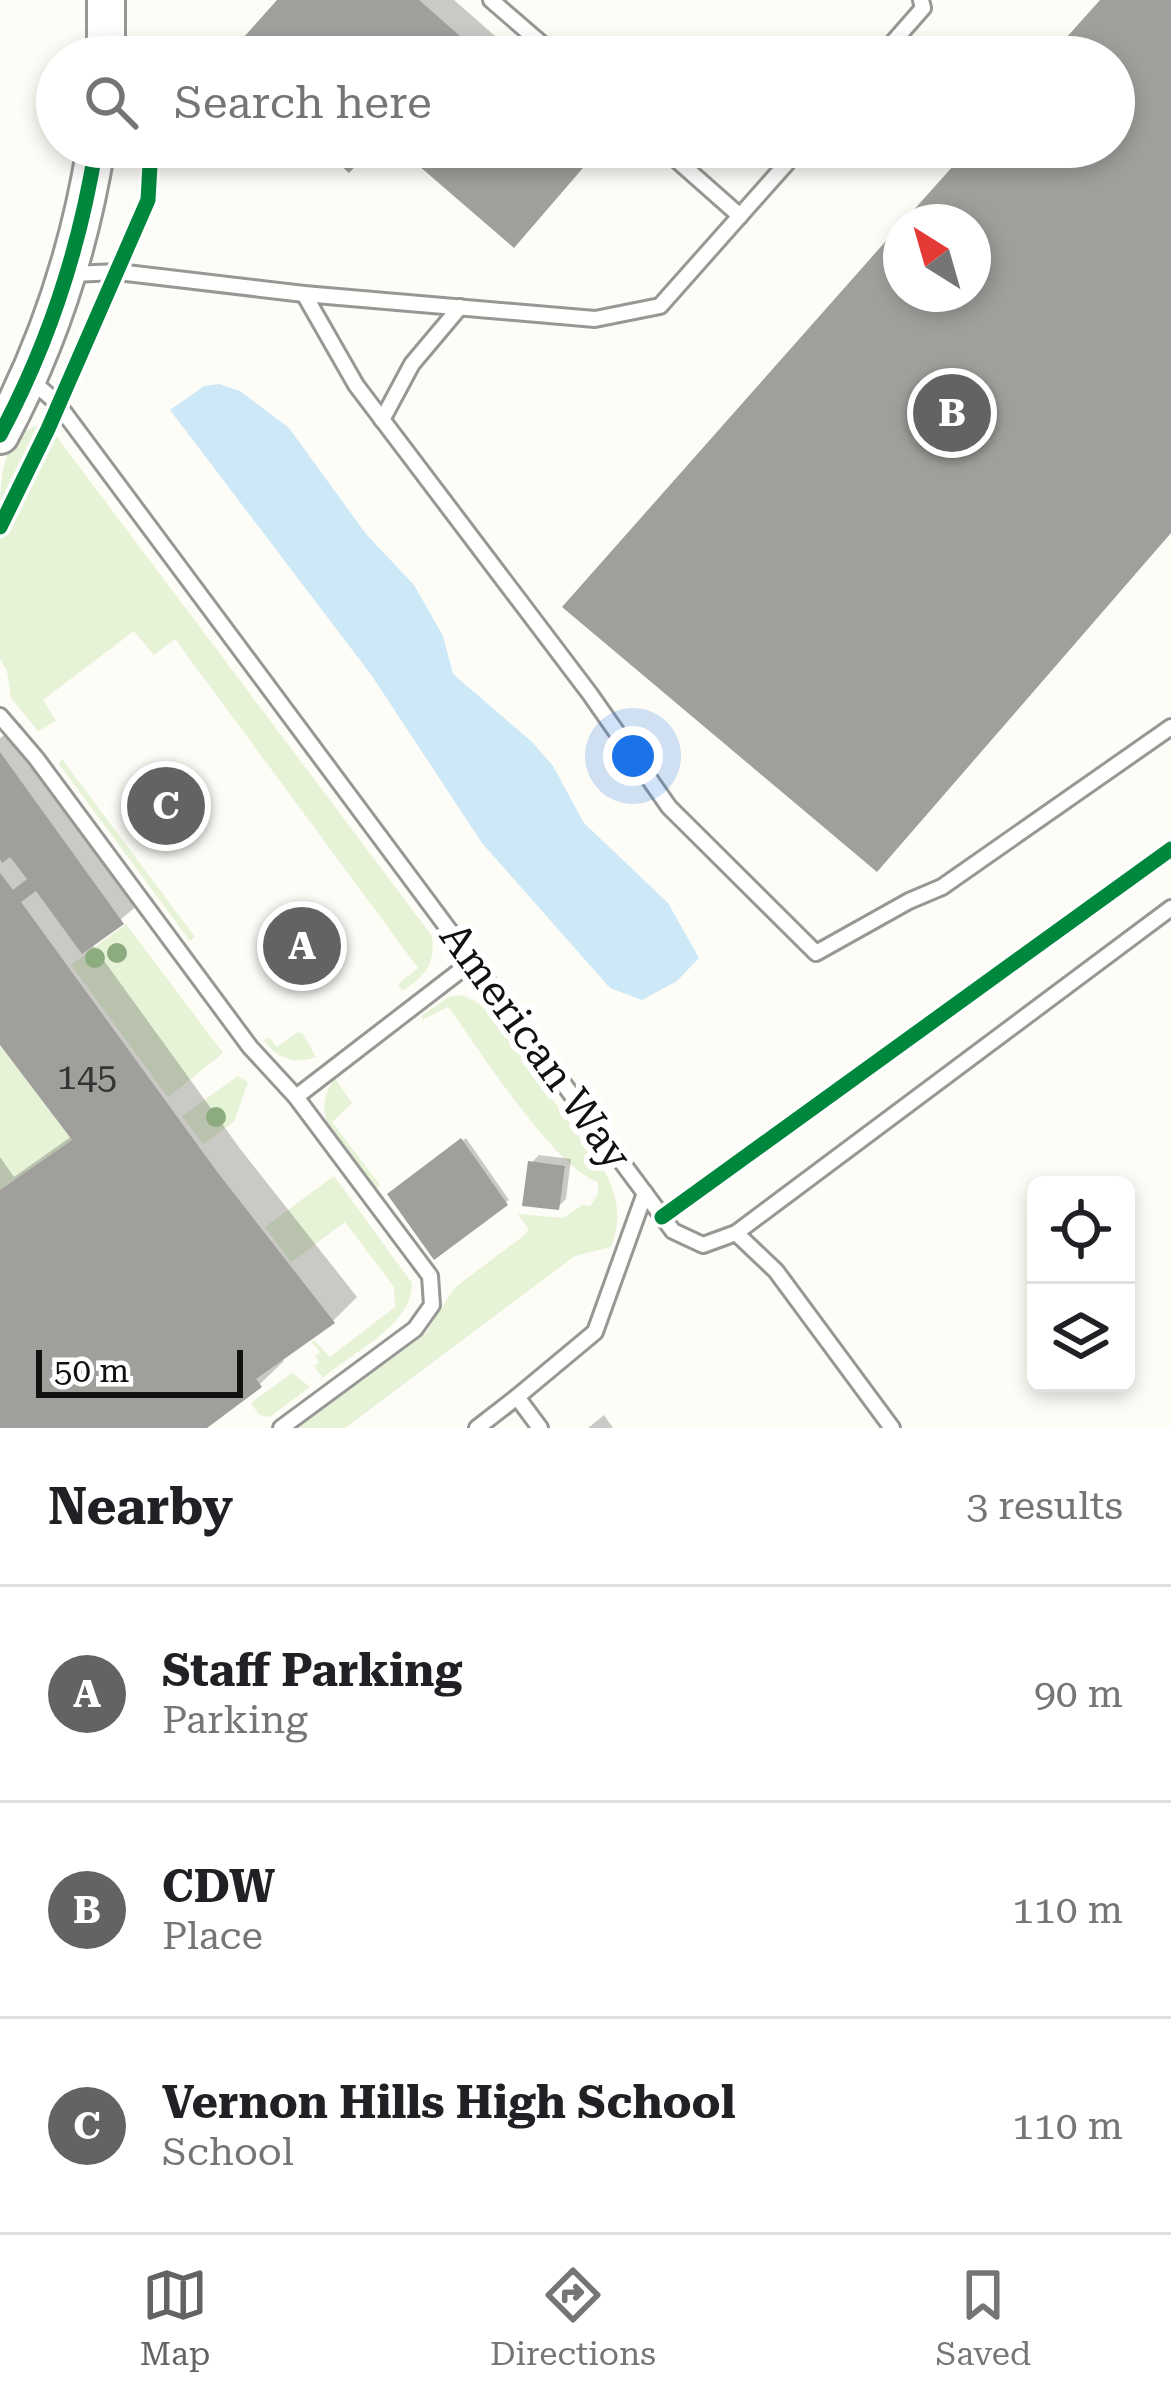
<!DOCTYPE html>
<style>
body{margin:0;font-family:"Roboto Serif",serif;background:#f2f2f2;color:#202124}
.controls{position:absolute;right:36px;bottom:36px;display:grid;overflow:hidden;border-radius:18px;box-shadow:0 6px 18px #0003}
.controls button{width:108px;height:108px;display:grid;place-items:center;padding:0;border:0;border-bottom:3px solid #e0e0e0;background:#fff;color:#202124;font:60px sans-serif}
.compass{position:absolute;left:883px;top:204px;width:108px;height:108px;border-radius:50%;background:#fff;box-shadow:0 6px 18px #0003;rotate:323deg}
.scale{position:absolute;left:36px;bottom:30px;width:207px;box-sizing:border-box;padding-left:12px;border:6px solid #111;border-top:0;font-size:33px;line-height:42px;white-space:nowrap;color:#111;-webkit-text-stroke:9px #fff;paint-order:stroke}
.you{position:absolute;left:633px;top:756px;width:42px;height:42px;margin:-30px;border:9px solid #fff;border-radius:50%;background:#1a73e8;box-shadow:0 0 0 18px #1a73e833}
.badge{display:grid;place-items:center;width:78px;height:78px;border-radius:50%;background:#646362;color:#fff;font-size:39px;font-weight:700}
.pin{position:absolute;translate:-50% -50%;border:6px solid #fff;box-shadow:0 3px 12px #0006}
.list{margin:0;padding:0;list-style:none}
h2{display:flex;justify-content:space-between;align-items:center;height:156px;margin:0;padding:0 48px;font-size:51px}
h2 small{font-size:39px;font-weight:400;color:#757577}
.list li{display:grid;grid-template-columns:78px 1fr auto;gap:36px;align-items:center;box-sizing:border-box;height:216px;padding:0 48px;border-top:3px solid #e0e0e0}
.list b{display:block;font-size:45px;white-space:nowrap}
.list p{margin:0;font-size:39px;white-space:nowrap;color:#757577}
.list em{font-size:39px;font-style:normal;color:#757577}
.icon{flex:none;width:66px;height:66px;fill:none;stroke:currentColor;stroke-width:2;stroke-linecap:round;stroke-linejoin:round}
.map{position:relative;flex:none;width:1171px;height:1428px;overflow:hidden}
.search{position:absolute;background:#fff;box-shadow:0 6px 18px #0003;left:36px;right:36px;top:36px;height:132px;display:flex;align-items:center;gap:30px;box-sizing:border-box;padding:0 42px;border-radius:66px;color:#757577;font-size:45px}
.sheet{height:804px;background:#fff}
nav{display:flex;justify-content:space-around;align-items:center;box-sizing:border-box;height:168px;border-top:3px solid #e0e0e0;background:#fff;font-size:33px;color:#757577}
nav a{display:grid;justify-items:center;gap:6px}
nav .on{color:#646362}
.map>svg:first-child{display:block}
.green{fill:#e7f3d7}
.water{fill:#cde8f7}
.shadow{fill:#0003}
.building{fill:#a19f9c}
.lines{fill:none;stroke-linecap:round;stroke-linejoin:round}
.service-casing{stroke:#979795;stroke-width:20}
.tertiary-casing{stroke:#979795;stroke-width:42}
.service{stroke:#fffffe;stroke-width:14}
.tertiary{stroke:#fffffe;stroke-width:36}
.cycleway-casing{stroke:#fff;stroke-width:22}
.cycleway{stroke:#00873e;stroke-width:15}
.tree{fill:#8cac80}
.labels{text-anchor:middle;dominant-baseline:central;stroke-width:12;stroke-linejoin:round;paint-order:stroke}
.number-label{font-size:36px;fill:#353434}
.street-label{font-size:42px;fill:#111;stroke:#fff}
</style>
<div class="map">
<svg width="1171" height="1428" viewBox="0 0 1171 1428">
<rect width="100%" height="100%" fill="#fdfcf7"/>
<g class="green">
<path d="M40,425L0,517C0,484 0,433 40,425Z"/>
<path d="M51,429L432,936C435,964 427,973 406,989L402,991L398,984L418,968L175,639L154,655L134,631L43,700L56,721L38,731L11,698L7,671L0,659V540Z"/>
<polygon points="62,759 195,937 190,941 59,764"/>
<polygon points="126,924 223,1053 168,1097 71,965"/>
<path d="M461,995L483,1005L596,1159L590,1162L594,1168L601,1165C617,1192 623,1217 611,1247L575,1256L345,1428H298L426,1333L454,1288L526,1234L529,1230L518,1214L563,1218L582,1205L590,1206L598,1194V1182C555,1169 478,1047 448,1007L422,1020V1015L449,997Z"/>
<path d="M298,1032L303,1034L316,1057C294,1064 278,1060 264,1040L269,1037L277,1047Z"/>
<polygon points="0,1045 72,1140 0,1190"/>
<polygon points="238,1076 248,1082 234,1122 203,1144 182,1116"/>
<path d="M335,1079L352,1103L332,1122L380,1185L374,1190C351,1159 303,1117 335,1079Z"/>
<path d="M334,1176L412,1283C412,1326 352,1352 323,1378L314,1366L319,1363L315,1356L320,1352L311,1342L314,1340L330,1357L395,1307L394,1287L345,1222L291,1262L265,1227Z"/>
<polygon points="292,1373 310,1387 270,1417 259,1415 251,1403"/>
</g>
<polygon class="water" points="219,384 240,391 289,428 366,534 414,585 443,636 453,674 531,741 553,766 584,823 668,903 699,958 677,981 642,1000 610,988 482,843 372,676 170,410 204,386"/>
<g class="shadow">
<polygon points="281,0 454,0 519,57 230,57"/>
<polygon points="20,723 146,898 92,944 241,1150 357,1297 333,1321 281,1358 284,1361 260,1384 201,1428 0,1428 0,1157 14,1177 72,1136 0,1040 0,738"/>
<polygon points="466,1138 509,1200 435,1255 390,1194"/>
<polygon points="539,1155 571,1159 566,1199 558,1207 531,1163"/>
<polygon points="604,1415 613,1428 587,1428 588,1428"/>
</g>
<g class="building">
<polygon points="277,0 419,0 484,57 226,57"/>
<polygon points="1100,0 1171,0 1171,533 877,872 562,607 901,224 901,294 973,294 973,222 903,222 970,147 1114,147 1114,57 1049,57"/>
<polygon points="321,147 373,147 349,173"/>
<polygon points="397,147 587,147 595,154 514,248"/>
<polygon points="0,752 124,924 82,954 36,891 21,902 218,1173 335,1323 256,1379 262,1387 207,1428 0,1428 0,1190 72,1140 0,1045 0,873 13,890 27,879 10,857 2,863 0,859"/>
<polygon points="461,1138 508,1205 434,1260 387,1194"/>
<polygon points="528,1161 565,1166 559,1210 522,1206"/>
</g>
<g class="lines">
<defs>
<g id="service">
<polyline points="491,0 557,57"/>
<polyline points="880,57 923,8 921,0"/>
<polyline points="662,147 740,216"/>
<polyline points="72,274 118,272 304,294 595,319 660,306 801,147"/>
<polyline points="304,294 356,385 590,694 669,807 816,953 909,901 942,887 1171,727"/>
<polyline points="31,380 57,403 673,1231 703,1245 736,1233 1171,908"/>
<polyline points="382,420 412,364 460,307"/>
<polyline points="0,716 36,758 250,1047 296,1097 430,1276 432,1305 415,1329 281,1428"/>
<polyline points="296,1097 474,960"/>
<polyline points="736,1233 776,1271 892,1428"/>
<polyline points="477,1428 517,1397"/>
<polyline points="540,1428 517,1397 595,1332 645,1193"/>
</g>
<g id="tertiary">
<polyline points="106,57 106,0"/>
<path d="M0,435C48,345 80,247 96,147"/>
</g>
</defs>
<use href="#service" class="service-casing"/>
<use href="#tertiary" class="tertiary-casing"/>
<use href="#service" class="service"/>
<use href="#tertiary" class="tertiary"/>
<defs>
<g id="cycleway">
<path d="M0,435C48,345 80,247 96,147"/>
<polyline points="0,527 48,429 148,200 151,147"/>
<polyline points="662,1217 1171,849"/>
</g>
</defs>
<use href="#cycleway" class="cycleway-casing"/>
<use href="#cycleway" class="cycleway"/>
</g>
<g class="tree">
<circle cx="117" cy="953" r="10"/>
<circle cx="95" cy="958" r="10"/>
<circle cx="216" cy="1117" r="10"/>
</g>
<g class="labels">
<g class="number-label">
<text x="87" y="1077">145</text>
</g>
<g class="street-label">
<text transform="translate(536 1046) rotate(54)">American Way</text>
</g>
</g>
</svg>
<div class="controls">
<button><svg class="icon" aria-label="locate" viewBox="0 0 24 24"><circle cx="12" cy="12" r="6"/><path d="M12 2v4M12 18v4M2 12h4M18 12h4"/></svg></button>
<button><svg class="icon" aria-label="layers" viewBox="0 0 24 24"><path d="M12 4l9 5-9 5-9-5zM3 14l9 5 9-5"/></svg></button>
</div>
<svg class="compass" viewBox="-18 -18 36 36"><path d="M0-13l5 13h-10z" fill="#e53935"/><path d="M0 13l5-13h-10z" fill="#757577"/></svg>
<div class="scale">50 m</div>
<div class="you"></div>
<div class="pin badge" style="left:302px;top:946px">A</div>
<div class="pin badge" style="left:952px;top:413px">B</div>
<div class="pin badge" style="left:166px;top:806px">C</div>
<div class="search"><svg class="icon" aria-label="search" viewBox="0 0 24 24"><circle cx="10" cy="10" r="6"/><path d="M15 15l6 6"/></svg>Search here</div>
</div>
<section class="sheet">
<h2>Nearby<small>3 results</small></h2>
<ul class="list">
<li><span class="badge">A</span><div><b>Staff Parking</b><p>Parking</p></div><em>90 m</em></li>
<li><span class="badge">B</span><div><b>CDW</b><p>Place</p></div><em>110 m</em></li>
<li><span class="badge">C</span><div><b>Vernon Hills High School</b><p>School</p></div><em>110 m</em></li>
</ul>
</section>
<nav>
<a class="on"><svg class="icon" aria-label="map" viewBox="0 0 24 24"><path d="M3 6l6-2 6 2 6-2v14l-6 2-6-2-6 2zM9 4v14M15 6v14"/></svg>Map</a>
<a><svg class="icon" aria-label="directions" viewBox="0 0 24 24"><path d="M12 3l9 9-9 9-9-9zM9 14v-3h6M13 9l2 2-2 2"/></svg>Directions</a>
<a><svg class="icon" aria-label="saved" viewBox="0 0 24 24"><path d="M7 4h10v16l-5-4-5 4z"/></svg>Saved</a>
</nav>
